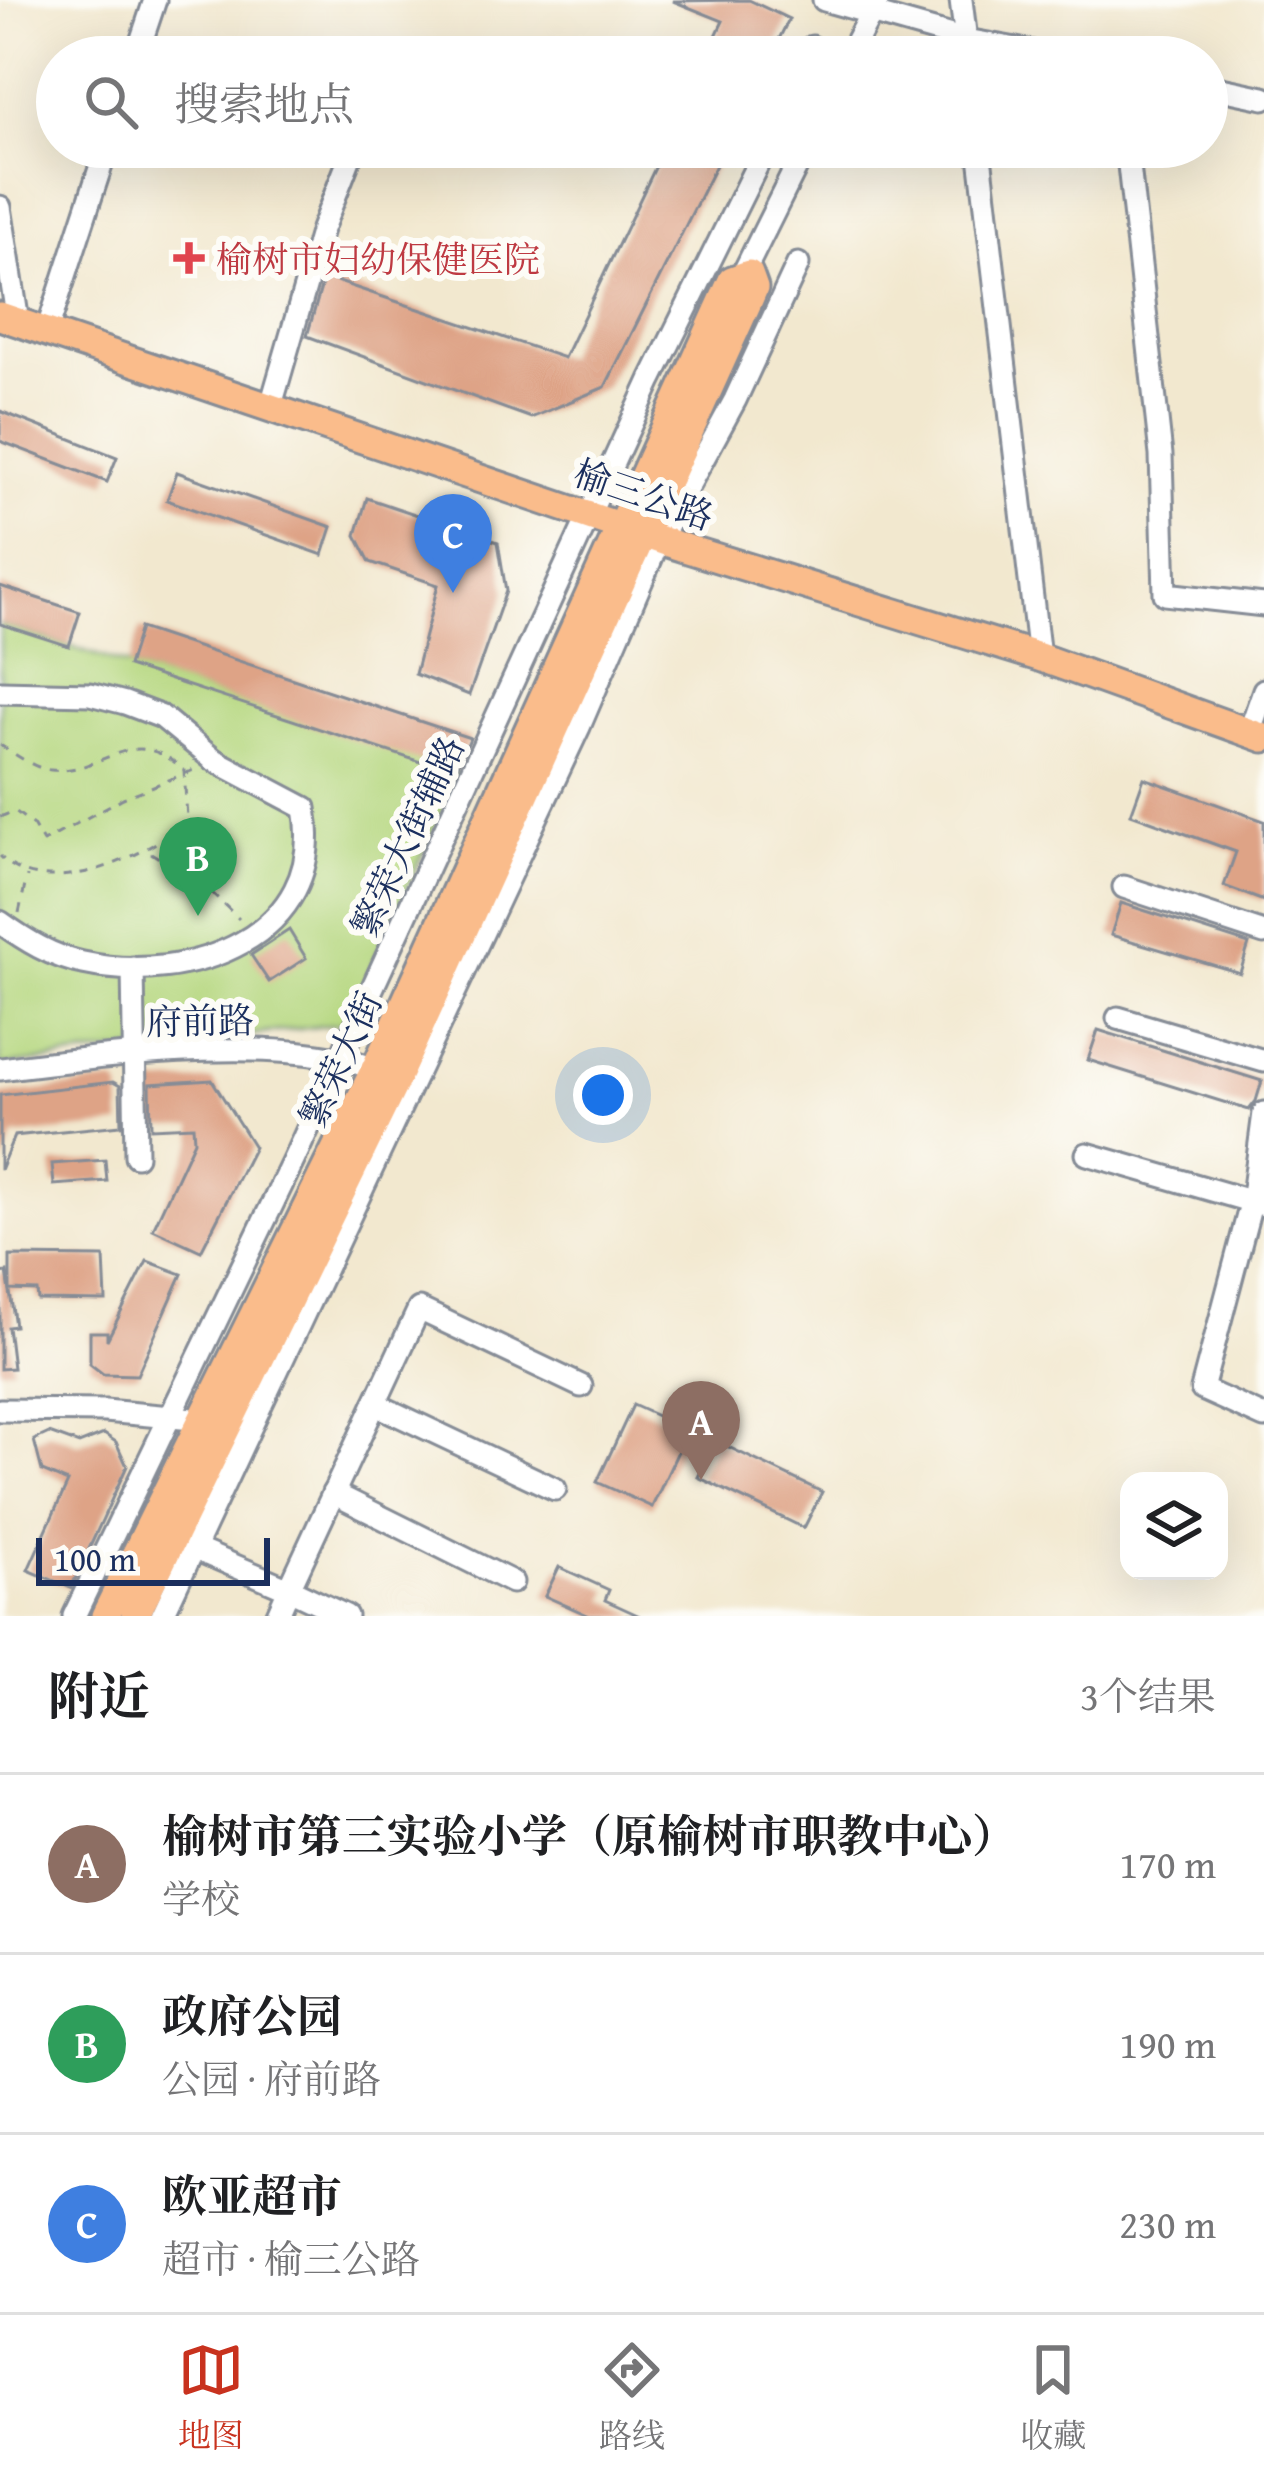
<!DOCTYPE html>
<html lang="zh">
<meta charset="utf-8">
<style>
body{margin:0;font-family:"Gentium Book Plus","Noto Serif SC",serif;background:#f6f6f6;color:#202124}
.controls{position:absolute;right:36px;bottom:36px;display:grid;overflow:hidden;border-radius:24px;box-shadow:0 12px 48px #0002}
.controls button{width:108px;height:108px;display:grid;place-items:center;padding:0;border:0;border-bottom:3px solid #e0e0e0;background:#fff;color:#202124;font:60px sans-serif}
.scale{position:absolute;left:36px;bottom:30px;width:234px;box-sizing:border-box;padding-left:12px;border:6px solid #1b2f5e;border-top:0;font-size:33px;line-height:42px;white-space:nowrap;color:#1b2f5e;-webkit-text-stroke:9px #fdfcf7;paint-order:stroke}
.you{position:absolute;left:603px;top:1095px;width:42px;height:42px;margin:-30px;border:9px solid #fff;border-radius:50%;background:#1a73e8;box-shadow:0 0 0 18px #1a73e833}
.badge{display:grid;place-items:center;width:78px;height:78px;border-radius:50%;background:#c8321e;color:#fff;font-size:39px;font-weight:700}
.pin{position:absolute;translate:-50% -99px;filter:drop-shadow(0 3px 6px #0008)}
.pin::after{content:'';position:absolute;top:63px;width:42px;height:36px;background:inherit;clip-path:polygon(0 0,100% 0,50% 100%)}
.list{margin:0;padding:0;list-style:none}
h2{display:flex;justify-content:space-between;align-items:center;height:156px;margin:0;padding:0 48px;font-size:51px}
h2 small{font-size:39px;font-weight:400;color:#757577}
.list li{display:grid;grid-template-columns:78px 1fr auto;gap:36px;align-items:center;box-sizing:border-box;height:180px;padding:0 48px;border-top:3px solid #e0e0e0}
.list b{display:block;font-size:45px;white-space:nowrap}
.list p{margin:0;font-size:39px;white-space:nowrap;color:#757577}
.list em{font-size:39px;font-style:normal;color:#757577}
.icon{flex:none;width:66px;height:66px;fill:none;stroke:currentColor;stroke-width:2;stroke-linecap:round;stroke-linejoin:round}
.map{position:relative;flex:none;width:1264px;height:1616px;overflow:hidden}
.search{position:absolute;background:#fff;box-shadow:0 12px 48px #0002;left:36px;right:36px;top:36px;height:132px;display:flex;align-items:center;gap:30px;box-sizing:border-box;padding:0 42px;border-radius:66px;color:#757577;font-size:45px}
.sheet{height:696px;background:#fff}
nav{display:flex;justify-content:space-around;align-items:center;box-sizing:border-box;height:168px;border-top:3px solid #e0e0e0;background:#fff;font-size:33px;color:#757577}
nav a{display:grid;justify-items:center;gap:6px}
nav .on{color:#c8321e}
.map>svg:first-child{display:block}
.green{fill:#b5d77f;stroke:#68836e;stroke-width:3}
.building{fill:#dea386}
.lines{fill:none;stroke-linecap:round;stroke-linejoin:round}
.minor-casing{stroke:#868c96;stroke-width:27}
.major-casing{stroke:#868c96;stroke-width:33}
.path{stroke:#868c96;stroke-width:3;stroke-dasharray:9 9;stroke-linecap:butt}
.minor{stroke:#fff;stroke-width:21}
.major{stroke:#fabc8b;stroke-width:27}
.health-dot{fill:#e0444e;stroke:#fdfcf7;stroke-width:4.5}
.labels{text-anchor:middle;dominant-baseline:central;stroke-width:12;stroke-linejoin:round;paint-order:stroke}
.health-label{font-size:36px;fill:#be3a42;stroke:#fdfcf7;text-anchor:start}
.street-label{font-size:36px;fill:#1b2f5e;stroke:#fdfcf7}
</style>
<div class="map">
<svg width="1264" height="1616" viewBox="0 0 1264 1616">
<rect width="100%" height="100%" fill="#fdfcf7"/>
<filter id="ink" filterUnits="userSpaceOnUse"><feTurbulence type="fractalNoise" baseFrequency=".00833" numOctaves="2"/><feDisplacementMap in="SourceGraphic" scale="24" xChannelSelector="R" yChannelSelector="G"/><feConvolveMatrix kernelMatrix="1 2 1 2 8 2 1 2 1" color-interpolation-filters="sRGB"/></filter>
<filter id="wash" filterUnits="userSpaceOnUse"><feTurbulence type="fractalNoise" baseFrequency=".004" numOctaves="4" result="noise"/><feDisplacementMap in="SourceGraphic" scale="48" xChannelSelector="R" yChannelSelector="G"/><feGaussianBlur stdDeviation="2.7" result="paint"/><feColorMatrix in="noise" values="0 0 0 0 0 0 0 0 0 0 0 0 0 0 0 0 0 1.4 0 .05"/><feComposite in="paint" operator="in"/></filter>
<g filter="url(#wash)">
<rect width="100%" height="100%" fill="#f2e8cf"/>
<polygon class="green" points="0,624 459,772 347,1023 0,1066"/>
<g id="blocks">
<g class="building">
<polygon points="749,0 789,19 770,57 706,57 723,21 673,1"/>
<polygon points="665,147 725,147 605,387 531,418 307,336 324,277 564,358"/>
<polygon points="0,411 117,457 107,482 0,441"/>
<polygon points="177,472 332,527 323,555 167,500"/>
<polygon points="367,498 498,542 506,591 469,695 415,674 438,585 370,562 356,535"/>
<polygon points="0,586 80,612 69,646 0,624"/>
<polygon points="140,628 470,738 468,743 454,773 128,666"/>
<polygon points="1144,778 1264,821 1264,901 1224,886 1236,852 1131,814"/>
<polygon points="1121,903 1249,944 1240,973 1111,935"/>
<polygon points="289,930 306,958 269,982 251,955"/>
<polygon points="1098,1030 1262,1081 1256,1101 1249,1110 1088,1060"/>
<polygon points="212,1080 254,1147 201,1251 153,1229 194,1141 193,1126 151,1128 150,1084"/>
<polygon points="113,1082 120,1086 121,1125 14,1136 0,1170 0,1095"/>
<polygon points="105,1160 107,1181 54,1185 52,1164"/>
<polygon points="10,1256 104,1257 106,1301 38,1300 37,1291 10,1290"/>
<polygon points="147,1261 182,1274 137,1375 103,1374 90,1364 90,1332 107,1332 107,1340"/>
<polygon points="7,1272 15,1326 8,1327 13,1368 0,1369 0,1273"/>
<polygon points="633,1405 688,1430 652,1507 597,1482"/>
<polygon points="49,1433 79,1444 104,1434 116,1442 127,1466 71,1588 28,1570 68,1482 42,1471 34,1440"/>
<polygon points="716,1441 822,1492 804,1528 698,1477"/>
<polygon points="559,1567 609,1590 605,1600 640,1616 590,1616 545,1596"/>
</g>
</g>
</g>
<g filter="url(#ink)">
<use href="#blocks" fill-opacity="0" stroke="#868c96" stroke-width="3"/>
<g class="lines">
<defs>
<g id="minor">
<polyline points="824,0 966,40 1060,57"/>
<polyline points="961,0 968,57"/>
<polyline points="136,57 155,0"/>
<polyline points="807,57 812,47"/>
<polyline points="848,57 878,0"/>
<polyline points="1207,86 1264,98"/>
<polyline points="979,147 1039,657"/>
<polyline points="1127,147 1161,455 1165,594 1264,605"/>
<polyline points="0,207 18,322"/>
<polyline points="744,272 806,147"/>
<polyline points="47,331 107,147"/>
<polyline points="274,395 322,229 354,147"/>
<path d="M0,692L90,694L125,703L162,717L214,760L305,808C328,937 188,986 83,963C52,957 25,940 0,922"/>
<polyline points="1249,733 1264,690"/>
<polyline points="1124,887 1264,933"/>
<polyline points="133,968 136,1156"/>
<polyline points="1118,1018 1264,1061"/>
<path d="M0,1069C97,1057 300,1030 385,1074"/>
<polyline points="1264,1113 1253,1196 1202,1389 1264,1417"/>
<polyline points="1087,1154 1264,1205"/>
<polyline points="375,1404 555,1489"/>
<polyline points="0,1410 105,1411 204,1420"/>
<polyline points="333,1493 512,1582"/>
<polyline points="180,1549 193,1548 289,1589 419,1309 581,1386"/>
<polyline points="74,1616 294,1159 651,380 766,147"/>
<polyline points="162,1616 579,727 660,538 735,400 798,264"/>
<polyline points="277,1616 289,1589 346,1616"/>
</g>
<g id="major">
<polyline points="0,316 675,545 1039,657 1264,738"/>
<polyline points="105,1616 375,1069 732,280 749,274 754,288 748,302 396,1080 135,1616"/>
</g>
</defs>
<use href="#minor" class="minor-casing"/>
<use href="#major" class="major-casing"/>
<g class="path">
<path d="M0,745C14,753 34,769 51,770C106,774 130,721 184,770L187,818C150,858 44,903 0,856"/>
<polyline points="0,817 15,811 33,825 43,842 123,798 194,770"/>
<polyline points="151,853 207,888 239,919"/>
<polyline points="19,913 27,876"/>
</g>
<use href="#minor" class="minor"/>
<use href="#major" class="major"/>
</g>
</g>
<path class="health-dot" d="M183 240h12v12h12v12h-12v12h-12v-12h-12v-12h12z"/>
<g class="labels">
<g class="health-label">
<text x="216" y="258">榆树市妇幼保健医院</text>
</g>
<g class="street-label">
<text transform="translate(644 494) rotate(19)">榆三公路</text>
<text transform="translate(407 836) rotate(-65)">繁荣大街辅路</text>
<text transform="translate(200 1020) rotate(-1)">府前路</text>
<text transform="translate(340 1059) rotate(-65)">繁荣大街</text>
</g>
</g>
</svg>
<div class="controls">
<button><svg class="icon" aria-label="layers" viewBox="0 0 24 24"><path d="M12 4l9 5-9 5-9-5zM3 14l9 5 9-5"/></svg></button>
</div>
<div class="scale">100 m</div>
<div class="you"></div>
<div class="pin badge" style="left:701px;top:1480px;background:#8d6e63">A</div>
<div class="pin badge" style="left:198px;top:916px;background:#2e9e5b">B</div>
<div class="pin badge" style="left:453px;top:593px;background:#3f7fe0">C</div>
<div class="search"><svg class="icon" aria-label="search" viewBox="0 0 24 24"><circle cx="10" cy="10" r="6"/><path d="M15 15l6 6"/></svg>搜索地点</div>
</div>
<section class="sheet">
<h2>附近<small>3个结果</small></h2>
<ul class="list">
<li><span class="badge" style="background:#8d6e63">A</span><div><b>榆树市第三实验小学（原榆树市职教中心）</b><p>学校</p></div><em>170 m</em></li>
<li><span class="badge" style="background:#2e9e5b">B</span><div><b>政府公园</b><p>公园 · 府前路</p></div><em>190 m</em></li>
<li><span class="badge" style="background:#3f7fe0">C</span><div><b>欧亚超市</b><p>超市 · 榆三公路</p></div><em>230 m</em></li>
</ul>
</section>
<nav>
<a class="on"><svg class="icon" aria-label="map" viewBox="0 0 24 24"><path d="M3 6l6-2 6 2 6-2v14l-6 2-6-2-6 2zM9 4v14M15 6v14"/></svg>地图</a>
<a><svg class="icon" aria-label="directions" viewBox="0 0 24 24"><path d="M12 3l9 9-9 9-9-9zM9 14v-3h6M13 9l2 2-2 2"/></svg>路线</a>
<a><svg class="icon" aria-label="saved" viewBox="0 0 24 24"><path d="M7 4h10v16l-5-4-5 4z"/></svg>收藏</a>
</nav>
